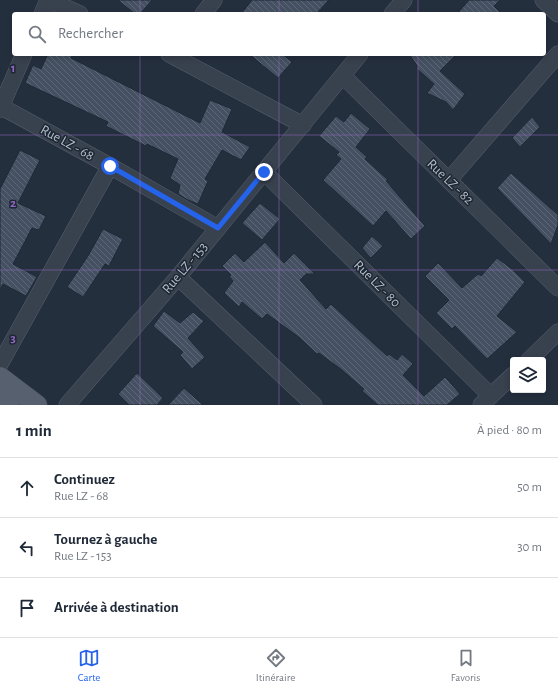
<!DOCTYPE html>
<html lang="fr">
<meta charset="utf-8">
<style>
body{margin:0;font-family:"Alegreya Sans",sans-serif;background:#f6f6f7;color:#1f2937}
.controls{position:absolute;right:12px;bottom:12px;display:grid;overflow:hidden;border-radius:4px;box-shadow:0 2px 6px #0003}
.controls button{width:36px;height:36px;display:grid;place-items:center;padding:0;border:0;border-bottom:1px solid #e0e1e3;background:#fff;color:#1f2937;font:20px sans-serif}
.stop{position:absolute;width:12px;height:12px;margin:-9px;border:3px solid #2563eb;border-radius:50%;background:#fff}
.stop.end{background:#2563eb;border-color:#fff;box-shadow:0 1px 4px #0008}
.list{margin:0;padding:0;list-style:none}
h2{display:flex;justify-content:space-between;align-items:center;height:52px;margin:0;padding:0 16px;font-size:17px}
h2 small{font-size:13px;font-weight:400;color:#747a83}
.list li{display:grid;grid-template-columns:26px 1fr auto;gap:12px;align-items:center;box-sizing:border-box;height:60px;padding:0 16px;border-top:1px solid #e0e1e3}
.list b{display:block;font-size:15px;white-space:nowrap}
.list p{margin:0;font-size:13px;white-space:nowrap;color:#747a83}
.list em{font-size:13px;font-style:normal;color:#747a83}
.icon{flex:none;width:22px;height:22px;fill:none;stroke:currentColor;stroke-width:2;stroke-linecap:round;stroke-linejoin:round}
.map{position:relative;flex:none;width:558px;height:405px;overflow:hidden}
.search{position:absolute;background:#fff;box-shadow:0 2px 6px #0003;left:12px;right:12px;top:12px;height:44px;display:flex;align-items:center;gap:10px;box-sizing:border-box;padding:0 14px;border-radius:4px;color:#747a83;font-size:15px}
.sheet{height:232px;background:#fff}
nav{display:flex;justify-content:space-around;align-items:center;box-sizing:border-box;height:56px;border-top:1px solid #e0e1e3;background:#fff;font-size:11px;color:#747a83}
nav a{display:grid;justify-items:center;gap:2px}
nav .on{color:#2563eb}
.map>svg:first-child{display:block}
.building{fill:url(#building-back-hatch);stroke:#1f2835}
.lines{fill:none;stroke-linecap:round;stroke-linejoin:round}
.minor-casing{stroke:#565f6c;stroke-width:17}
.major-casing{stroke:#414a57;stroke-width:21}
.minor{stroke:#38414e;stroke-width:16}
.major{stroke:#56606e;stroke-width:20}
.route{stroke:#2563eb;stroke-width:5}
.grid{fill:none;stroke:#9266c3;stroke-width:1;stroke-opacity:0.55}
.labels{text-anchor:middle;dominant-baseline:central;stroke-width:3;stroke-linejoin:round;paint-order:stroke}
.street-label{font-size:14px;fill:#b4bcc9;stroke:#1d2633}
.grid-label{font-size:13px;text-anchor:middle;font-weight:bold;fill:#9266c3;stroke:#1d2633;stroke-width:3;stroke-linejoin:round;paint-order:stroke}
</style>
<div class="map">
<svg width="558" height="405" viewBox="0 0 558 405">
<defs>
<pattern id="building-back-hatch" width="6" height="6" patternUnits="userSpaceOnUse"><rect width="6" height="6" fill="#455162"/><path d="M-1 5l2 2M0 0l6 6M5-1l2 2" fill="none" stroke="#5d6877"/></pattern>
</defs>
<rect width="100%" height="100%" fill="#242f3e"/>
<g class="building">
<polygon points="118,0 152,0 140,14 135,14"/>
<polygon points="252,0 329,0 316,14 241,14"/>
<polygon points="469,0 500,0 494,6 502,14 457,14"/>
<polygon points="48,54 73,54 71,58 200,123 210,100 232,109 222,132 250,147 241,160 222,150 205,179 208,181 198,204 188,200 178,194 180,185 170,178 178,159 147,144 146,146 106,126 108,122 25,83 33,65 41,69"/>
<polygon points="249,54 282,54 292,62 278,78"/>
<polygon points="409,54 457,54 440,71 465,94 453,110 446,102 427,93 434,84 416,68 418,67"/>
<polygon points="351,113 370,129 356,147 367,157 365,159 388,180 386,181 425,226 411,239 386,211 373,226 323,180 341,159 336,155 339,152 319,136 336,116 344,122"/>
<polygon points="532,117 540,127 520,147 512,138"/>
<polygon points="20,150 40,160 18,203 46,216 39,230 32,228 13,264 37,277 26,296 3,284 0,290 0,189"/>
<polygon points="511,173 558,215 558,225 551,244 497,188"/>
<polygon points="260,203 280,219 262,240 242,223"/>
<polygon points="103,229 123,239 109,266 105,264 83,297 67,287 88,256"/>
<polygon points="372,236 383,246 371,258 362,248"/>
<polygon points="265,242 284,263 294,253 315,274 306,274 300,280 326,309 331,304 387,356 389,354 397,360 402,354 413,364 403,375 424,396 445,377 460,394 447,405 378,405 362,391 364,389 342,370 319,353 317,354 300,338 267,314 262,319 242,302 239,307 224,293 233,281 229,276 231,275 222,266 235,253 244,262"/>
<polygon points="497,258 512,269 525,282 497,316 517,332 487,359 455,326 452,329 436,313 449,300 425,276 438,263 462,288 478,274 481,276"/>
<polygon points="164,311 180,323 193,312 204,321 188,338 205,357 192,369 180,355 183,352 153,326"/>
<polygon points="137,373 163,398 157,405 129,405 118,394"/>
<polygon points="184,388 203,405 168,405"/>
</g>
<g class="lines">
<defs>
<g id="minor">
<polyline points="49,0 80,14"/>
<polyline points="543,0 558,14"/>
<polyline points="42,14 48,0"/>
<polyline points="203,14 214,0"/>
<polyline points="392,14 404,0"/>
<polyline points="169,54 303,125"/>
<polyline points="343,76 558,288"/>
<polyline points="0,106 110,166 218,228"/>
<polyline points="0,109 24,54"/>
<polyline points="264,172 491,396"/>
<polyline points="449,180 558,54"/>
<polyline points="178,277 314,405"/>
<polyline points="529,360 558,332"/>
<polyline points="0,364 110,166"/>
<polyline points="67,405 178,277 360,54"/>
<polyline points="481,405 513,375"/>
</g>
<g id="major">
<polyline points="0,377 37,405"/>
<polyline points="0,398 9,405"/>
</g>
</defs>
<use href="#minor" class="minor-casing"/>
<use href="#major" class="major-casing"/>
<use href="#minor" class="minor"/>
<use href="#major" class="major"/>
</g>
<g class="lines">
<polyline class="route" points="110,166 218,228 264,172"/>
</g>
<path class="grid" d="M140,0V14M279,0V14M418,0V14M140,54V405M279,54V405M418,54V405M0,135H558M0,270H558"/>
<g class="labels">
<g class="street-label">
<text transform="translate(67 143) rotate(29)">Rue LZ - 68</text>
<text transform="translate(450 182) rotate(44)">Rue LZ - 82</text>
<text transform="translate(185 268) rotate(-50)">Rue LZ - 153</text>
<text transform="translate(377 284) rotate(45)">Rue LZ - 80</text>
</g>
</g>
<g class="grid-label">
<text x="13" y="72">1</text>
<text x="13" y="207">2</text>
<text x="13" y="342">3</text>
</g>
</svg>
<div class="controls">
<button><svg class="icon" aria-label="layers" viewBox="0 0 24 24"><path d="M12 4l9 5-9 5-9-5zM3 14l9 5 9-5"/></svg></button>
</div>
<div class="stop" style="left:110px;top:166px"></div>
<div class="stop end" style="left:264px;top:172px"></div>
<div class="search"><svg class="icon" aria-label="search" viewBox="0 0 24 24"><circle cx="10" cy="10" r="6"/><path d="M15 15l6 6"/></svg>Rechercher</div>
</div>
<section class="sheet">
<h2>1 min<small>À pied · 80 m</small></h2>
<ul class="list">
<li><svg class="icon" aria-label="ahead" viewBox="0 0 24 24"><path d="M12 20V5M6 11l6-6 6 6"/></svg><div><b>Continuez</b><p>Rue LZ - 68</p></div><em>50 m</em></li>
<li><svg class="icon" aria-label="left" viewBox="0 0 24 24"><path d="M17 20v-9H6M10 6l-5 5 5 5"/></svg><div><b>Tournez à gauche</b><p>Rue LZ - 153</p></div><em>30 m</em></li>
<li><svg class="icon" aria-label="arrive" viewBox="0 0 24 24"><path d="M6 21V4h12l-3 4 3 4H6"/></svg><div><b>Arrivée à destination</b></div></li>
</ul>
</section>
<nav>
<a class="on"><svg class="icon" aria-label="map" viewBox="0 0 24 24"><path d="M3 6l6-2 6 2 6-2v14l-6 2-6-2-6 2zM9 4v14M15 6v14"/></svg>Carte</a>
<a><svg class="icon" aria-label="directions" viewBox="0 0 24 24"><path d="M12 3l9 9-9 9-9-9zM9 14v-3h6M13 9l2 2-2 2"/></svg>Itinéraire</a>
<a><svg class="icon" aria-label="saved" viewBox="0 0 24 24"><path d="M7 4h10v16l-5-4-5 4z"/></svg>Favoris</a>
</nav>
